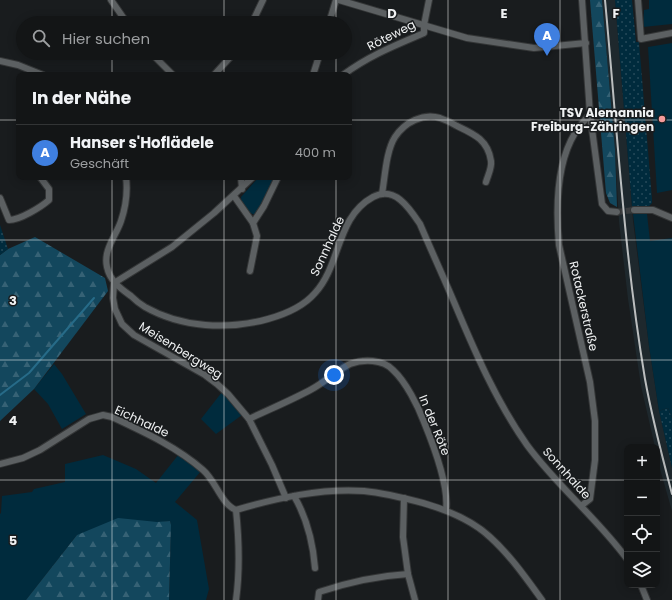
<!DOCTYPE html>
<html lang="de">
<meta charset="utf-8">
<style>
body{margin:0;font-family:Poppins,sans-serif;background:#202223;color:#f1f3f6}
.controls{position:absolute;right:12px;bottom:12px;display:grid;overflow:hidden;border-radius:8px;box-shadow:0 2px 10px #0003}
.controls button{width:36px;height:36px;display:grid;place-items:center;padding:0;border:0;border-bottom:1px solid #323435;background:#131516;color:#f1f3f6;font:20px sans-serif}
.you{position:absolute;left:334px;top:375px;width:14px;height:14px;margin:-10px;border:3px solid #fff;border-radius:50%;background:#1a73e8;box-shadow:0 0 0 6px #1a73e833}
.badge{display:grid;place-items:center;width:26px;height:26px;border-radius:50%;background:#2563eb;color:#fff;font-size:13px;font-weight:700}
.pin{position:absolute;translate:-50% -33px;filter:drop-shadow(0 1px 2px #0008)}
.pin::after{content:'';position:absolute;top:21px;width:14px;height:12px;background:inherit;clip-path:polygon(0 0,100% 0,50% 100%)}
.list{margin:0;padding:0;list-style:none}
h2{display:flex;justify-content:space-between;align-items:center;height:52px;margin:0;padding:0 16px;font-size:17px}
h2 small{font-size:13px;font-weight:400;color:#9d9fa1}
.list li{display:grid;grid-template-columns:26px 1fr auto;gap:12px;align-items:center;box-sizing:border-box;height:56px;padding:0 16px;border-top:1px solid #323435}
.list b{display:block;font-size:15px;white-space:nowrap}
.list p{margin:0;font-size:13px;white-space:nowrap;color:#9d9fa1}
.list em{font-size:13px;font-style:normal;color:#9d9fa1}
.icon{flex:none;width:22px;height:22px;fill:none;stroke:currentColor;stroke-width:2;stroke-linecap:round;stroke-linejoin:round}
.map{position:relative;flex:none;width:672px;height:600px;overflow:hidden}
.search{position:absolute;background:#131516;box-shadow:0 2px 10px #0003;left:16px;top:16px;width:336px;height:44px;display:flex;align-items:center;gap:10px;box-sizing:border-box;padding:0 14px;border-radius:22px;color:#9d9fa1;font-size:15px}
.panel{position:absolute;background:#131516;box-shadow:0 2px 10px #0003;left:16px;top:72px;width:336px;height:108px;border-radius:8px}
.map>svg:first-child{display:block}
.built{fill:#1e282d}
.green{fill:#002b3d}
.forest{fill:url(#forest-firs)}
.garden{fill:url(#garden-dots)}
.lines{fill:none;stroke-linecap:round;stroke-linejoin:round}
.stream{stroke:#276b88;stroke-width:2}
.street-tunnel{stroke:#393c3e;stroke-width:6;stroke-dasharray:6 3;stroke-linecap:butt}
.street-casing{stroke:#343637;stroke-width:8}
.street{stroke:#5c6062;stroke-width:6}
.rail{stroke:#bbbebf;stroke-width:2}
.grid{fill:none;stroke:#f0f2f3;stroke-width:1;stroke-opacity:0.55}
.poi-dot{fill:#f59b9b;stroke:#191c1e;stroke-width:1.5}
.labels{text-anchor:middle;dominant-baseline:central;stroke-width:3;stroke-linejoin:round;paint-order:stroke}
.street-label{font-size:12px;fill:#f0f2f3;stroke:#191c1e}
.poi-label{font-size:12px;font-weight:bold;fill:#f0f2f3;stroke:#191c1e;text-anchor:end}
.grid-label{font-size:13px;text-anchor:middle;font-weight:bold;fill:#f0f2f3;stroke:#191c1e;stroke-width:3;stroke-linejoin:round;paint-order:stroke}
</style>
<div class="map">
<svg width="672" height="600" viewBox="0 0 672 600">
<defs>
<pattern id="forest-firs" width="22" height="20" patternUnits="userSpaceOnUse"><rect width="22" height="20" fill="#13475d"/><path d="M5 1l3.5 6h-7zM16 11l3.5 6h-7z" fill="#366275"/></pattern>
<pattern id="garden-dots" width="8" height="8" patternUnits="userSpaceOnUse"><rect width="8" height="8" fill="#002b3d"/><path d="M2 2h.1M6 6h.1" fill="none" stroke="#264a5a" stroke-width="1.8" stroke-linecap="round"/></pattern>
</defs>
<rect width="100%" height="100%" fill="#191c1e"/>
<polygon class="built" points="602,0 615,0 633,221 649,346 659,411 672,468 672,511 660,469 657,456 657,447 655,447 641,386 628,299 619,222 615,150"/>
<g class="green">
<polygon points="649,0 672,0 672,24 643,27 644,10 649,9"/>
<polygon points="672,43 672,190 657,193 648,47"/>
<path d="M259,177H274L256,215C247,213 241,206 241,197Z"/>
<polygon points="633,214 647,214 650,241 672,238 672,418 668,408 659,411 649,346"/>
<polygon points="54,364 62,374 86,414 62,429 48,404 34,389"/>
<polygon points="222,392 233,403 242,415 216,434 201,419"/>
<polygon points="179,454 201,471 175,502 197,520 209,589 206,600 169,600 171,526 170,521 77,535 26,600 0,600 0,514 1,513 2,496 32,492 34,489 65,482 65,464 103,455 136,469 156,483"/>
</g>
<g class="forest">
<polygon points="590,0 602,0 615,150 617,207 610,203 606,193"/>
<polygon points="35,237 105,278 108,291 34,389 0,421 0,255 8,249"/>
<polygon points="118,518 157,522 170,521 171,525 169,600 26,600 77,535"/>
</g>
<g class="garden">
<polygon points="615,0 632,0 636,42 639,42 652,199 652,203 649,206 632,207"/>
<polygon points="0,225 8,249 0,255"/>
<polygon points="668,408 672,418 672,468 659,411"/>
</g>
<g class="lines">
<polyline class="stream" points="0,395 29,373 94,298"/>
<polyline class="street-tunnel" points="617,212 634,210"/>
<defs>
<g id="street">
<polyline points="111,0 127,23"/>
<polyline points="339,0 467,38 534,48 586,43"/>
<polyline points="582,0 590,114 602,204 608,211 617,212"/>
<polyline points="638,0 641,39 672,33"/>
<polyline points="252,23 263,0"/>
<polyline points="329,23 336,0"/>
<polyline points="151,53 173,75"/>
<polyline points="0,61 18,65 43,75"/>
<polyline points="214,75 234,53"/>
<polyline points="313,75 320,53"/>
<path d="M343,75C368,56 396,45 424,33V25L429,0"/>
<path d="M126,177C128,193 126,206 121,221C116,236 103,250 107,267C110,281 120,288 131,296C135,300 140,304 145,307C182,328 228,330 268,319C286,314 303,307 315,293C341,265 336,217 373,197C395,185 410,209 420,224C431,250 443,276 454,302C475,352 496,401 527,445C557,486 597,518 627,559"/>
<polyline points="241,177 242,189"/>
<polyline points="253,177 214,213 172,247 114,283 113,298 115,309 122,324 134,335 205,375 217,384 228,394 249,419 272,465 286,498"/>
<path d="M382,194C385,177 386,151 395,137C405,122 423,113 440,118C446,120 452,123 457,126C474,134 488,140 491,161C492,168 488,175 486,182"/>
<polyline points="234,196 253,223"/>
<path d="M0,198L9,220C20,220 41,207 49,200V189L40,177"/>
<polyline points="634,210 653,210 672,218"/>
<polyline points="250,271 257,236 253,223 264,206 278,177"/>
<path d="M249,419C270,409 292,400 312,389C325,382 337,370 350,364C363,359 383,359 393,370C406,382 418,406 424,422C433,444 449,487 446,510"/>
<path d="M0,464L23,458L40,450L89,419L103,415L112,417C144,432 177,447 203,470C216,481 221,504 236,510"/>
<path d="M294,496C307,518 313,543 315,568"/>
<polyline points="404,498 403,537 408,574 415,600"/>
<path d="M581,506L590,499L595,460V421L590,382L559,245C556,211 556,164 575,133C579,126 585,120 590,114"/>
<path d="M236,510C277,498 321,488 364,491C384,493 404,498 423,503C447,510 472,520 490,537C510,555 526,578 542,600"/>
<path d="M236,510C239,539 240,571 236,600"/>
<polyline points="641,585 647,600"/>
<path d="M318,600L319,592C349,582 376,576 408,574"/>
</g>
</defs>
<use href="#street" class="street-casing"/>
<use href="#street" class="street"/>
<path class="rail" d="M605,0C617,127 624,254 645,379C652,418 662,456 672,494"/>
</g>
<path class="grid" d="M112,0V23M224,0V23M336,0V23M448,0V600M560,0V600M112,53V75M224,53V75M336,53V75M0,120H19M349,120H672M112,177V600M224,177V600M336,177V600M0,240H672M0,360H672M0,480H627M657,480H672"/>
<circle class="poi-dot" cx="662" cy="119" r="4"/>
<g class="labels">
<g class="street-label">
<text transform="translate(391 35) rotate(-27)">Röteweg</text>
<text transform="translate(327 246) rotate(-65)">Sonnhalde</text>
<text transform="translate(584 306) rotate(77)">Rotackerstraße</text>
<text transform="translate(181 350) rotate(32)">Meisenbergweg</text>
<text transform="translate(142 421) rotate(25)">Eichhalde</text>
<text transform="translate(435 425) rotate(68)">In der Röte</text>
<text transform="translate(567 473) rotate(48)">Sonnhalde</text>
</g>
<g class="poi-label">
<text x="654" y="112">TSV Alemannia<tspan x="654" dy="14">Freiburg-Zähringen</tspan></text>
</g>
</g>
<g class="grid-label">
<text x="392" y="18">D</text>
<text x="504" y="18">E</text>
<text x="616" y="18">F</text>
<text x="13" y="305">3</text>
<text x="13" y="425">4</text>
<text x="13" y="545">5</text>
</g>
</svg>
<div class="controls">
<button>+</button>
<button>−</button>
<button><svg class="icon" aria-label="locate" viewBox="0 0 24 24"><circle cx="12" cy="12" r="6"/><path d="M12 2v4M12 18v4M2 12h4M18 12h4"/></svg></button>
<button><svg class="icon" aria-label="layers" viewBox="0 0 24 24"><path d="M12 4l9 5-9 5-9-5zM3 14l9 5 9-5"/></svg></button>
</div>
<div class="you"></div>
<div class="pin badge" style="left:547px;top:56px;background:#3f7fe0">A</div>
<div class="search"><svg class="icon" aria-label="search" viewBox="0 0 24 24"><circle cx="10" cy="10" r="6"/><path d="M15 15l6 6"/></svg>Hier suchen</div>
<section class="panel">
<h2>In der Nähe<small></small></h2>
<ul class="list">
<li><span class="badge" style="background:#3f7fe0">A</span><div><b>Hanser s'Hoflädele</b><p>Geschäft</p></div><em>400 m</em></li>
</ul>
</section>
</div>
